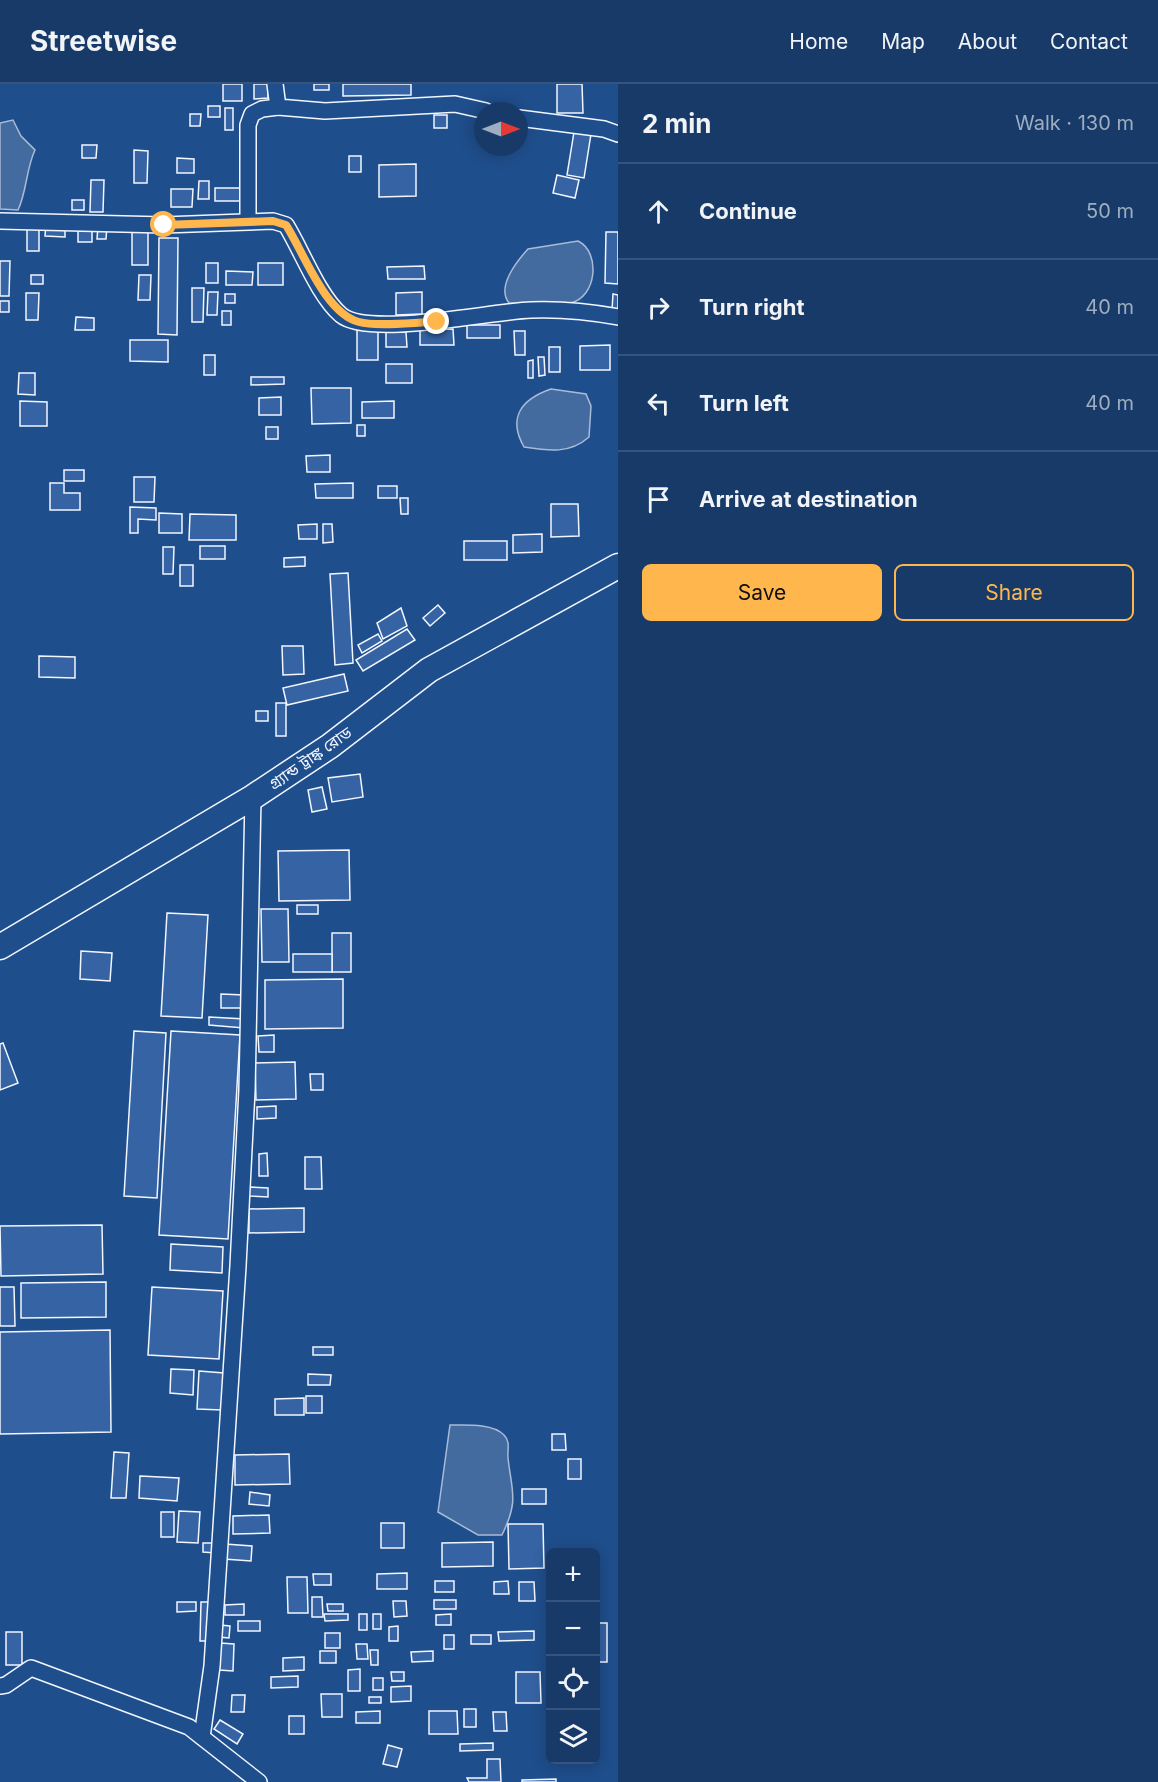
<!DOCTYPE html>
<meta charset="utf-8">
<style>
body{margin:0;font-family:Inter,"Noto Sans Bengali",sans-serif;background:#20416f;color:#f1f3f6}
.controls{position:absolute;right:18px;bottom:18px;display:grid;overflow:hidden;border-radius:9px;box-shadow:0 3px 15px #0003}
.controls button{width:54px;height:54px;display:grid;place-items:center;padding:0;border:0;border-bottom:2px solid #36547d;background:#173a69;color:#f1f3f6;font:30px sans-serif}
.compass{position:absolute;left:474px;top:18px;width:54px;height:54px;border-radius:50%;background:#173a69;box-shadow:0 3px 15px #0003;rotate:90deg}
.stop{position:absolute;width:18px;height:18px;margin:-14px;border:4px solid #ffb74d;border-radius:50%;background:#fff}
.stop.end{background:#ffb74d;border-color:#fff;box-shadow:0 2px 6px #0008}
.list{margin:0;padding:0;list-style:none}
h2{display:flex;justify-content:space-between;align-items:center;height:78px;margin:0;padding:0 24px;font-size:26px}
h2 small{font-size:20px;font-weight:400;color:#9eadc0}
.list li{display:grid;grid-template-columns:39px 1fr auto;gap:18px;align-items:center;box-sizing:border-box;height:96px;padding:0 24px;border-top:2px solid #36547d}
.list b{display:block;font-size:22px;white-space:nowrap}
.list em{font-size:20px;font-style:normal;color:#9eadc0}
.actions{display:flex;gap:12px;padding:18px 24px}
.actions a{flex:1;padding:14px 0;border:2px solid #ffb74d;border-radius:9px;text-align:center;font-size:21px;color:#ffb74d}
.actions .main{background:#ffb74d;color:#111}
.icon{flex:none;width:33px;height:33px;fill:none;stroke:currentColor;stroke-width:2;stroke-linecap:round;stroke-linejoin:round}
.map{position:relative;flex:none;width:618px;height:1698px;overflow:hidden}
header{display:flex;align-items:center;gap:36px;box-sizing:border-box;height:84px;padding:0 30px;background:#173a69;border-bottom:2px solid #36547d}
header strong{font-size:28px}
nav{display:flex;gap:33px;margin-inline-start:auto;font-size:21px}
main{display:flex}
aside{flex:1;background:#173a69}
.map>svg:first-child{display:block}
.water{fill:#446ba0;stroke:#a8bbd7;stroke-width:1.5}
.building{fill:#3563a3;stroke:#f2f6ff;stroke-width:1.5}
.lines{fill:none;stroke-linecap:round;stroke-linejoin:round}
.minor-casing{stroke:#f2f6ff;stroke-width:18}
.trunk-casing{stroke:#f2f6ff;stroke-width:27}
.minor{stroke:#1f4e8c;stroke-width:15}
.trunk{stroke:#1f4e8c;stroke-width:24}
.route{stroke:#ffb74d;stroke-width:8}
.labels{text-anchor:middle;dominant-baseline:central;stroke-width:4.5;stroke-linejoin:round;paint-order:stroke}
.street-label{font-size:16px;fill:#f2f6ff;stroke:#1f4e8c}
</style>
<header>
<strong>Streetwise</strong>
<nav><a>Home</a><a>Map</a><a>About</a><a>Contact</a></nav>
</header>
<main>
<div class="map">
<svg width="618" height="1698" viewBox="0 0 618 1698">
<rect width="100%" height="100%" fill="#1f4e8c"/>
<g class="water">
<path d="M13,36L21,52L35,66C26,85 27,107 18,126L0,125V39Z"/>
<path d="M578,157C601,168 597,214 570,219C552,223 527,220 509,219C496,203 517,177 528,165Z"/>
<path d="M551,305L586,310L591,322L589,353C570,370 549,367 524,363C507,333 522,315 551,305Z"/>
<path d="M450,1341C465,1341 493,1339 504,1351C511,1358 507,1366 508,1374C512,1409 519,1416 502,1451H478L438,1428Z"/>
</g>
<g class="building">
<rect x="223" y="0" width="19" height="17"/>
<polygon points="254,0 268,0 268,14 254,15"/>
<rect x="314" y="0" width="15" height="6"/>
<polygon points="343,0 411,0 411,11 343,12"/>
<polygon points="557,0 582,0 583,29 557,29"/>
<rect x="208" y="22" width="12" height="11"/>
<rect x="225" y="24" width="8" height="22"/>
<polygon points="190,30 201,30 200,42 190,42"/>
<rect x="434" y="31" width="13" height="13"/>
<polygon points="574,48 591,50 584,94 567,91"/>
<polygon points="82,61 97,61 96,74 82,74"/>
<polygon points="134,66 148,67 147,99 134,99"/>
<rect x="349" y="72" width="12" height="16"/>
<polygon points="177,74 194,75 194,89 177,89"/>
<polygon points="416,80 416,112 379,113 379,81"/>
<polygon points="557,91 579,96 575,114 553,109"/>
<polygon points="91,96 104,96 103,128 90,128"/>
<polygon points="199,97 209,97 209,115 198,115"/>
<rect x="215" y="104" width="29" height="13"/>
<polygon points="171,105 193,105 192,123 171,123"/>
<rect x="72" y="116" width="12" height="10"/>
<polygon points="46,140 65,141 65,153 45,152"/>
<rect x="27" y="142" width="12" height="25"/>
<polygon points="98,142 107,142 106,155 97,155"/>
<rect x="78" y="143" width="14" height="15"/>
<rect x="132" y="145" width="16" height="36"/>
<polygon points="606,148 618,148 618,200 605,199"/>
<polygon points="159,154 178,154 177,251 158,250"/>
<polygon points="0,177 10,177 9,212 0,212"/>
<rect x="206" y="179" width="12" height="20"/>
<rect x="258" y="179" width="25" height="22"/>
<polygon points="424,182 425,195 388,195 387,183"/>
<polygon points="226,187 253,188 252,201 226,201"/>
<rect x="31" y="191" width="12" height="9"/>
<polygon points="139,191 151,191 150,216 138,216"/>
<polygon points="192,204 204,204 203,238 192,238"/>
<polygon points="208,208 218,208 217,231 207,231"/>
<polygon points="422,208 422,230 396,231 396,209"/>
<polygon points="26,209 39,209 38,236 26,236"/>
<rect x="225" y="210" width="10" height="9"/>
<polygon points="613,210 618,211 618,226 612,226"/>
<rect x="0" y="217" width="9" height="11"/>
<rect x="222" y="227" width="9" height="14"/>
<polygon points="76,233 94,234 94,246 75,246"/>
<rect x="467" y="241" width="33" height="13"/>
<rect x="357" y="244" width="21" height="32"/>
<polygon points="453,245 454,261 420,261 420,246"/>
<polygon points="514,247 525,247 525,271 515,271"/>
<polygon points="386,248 406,248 407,263 386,263"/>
<polygon points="130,256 168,256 168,278 130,277"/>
<polygon points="610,261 610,286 580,286 580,262"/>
<rect x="549" y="263" width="11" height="25"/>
<rect x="204" y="271" width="11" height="20"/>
<polygon points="538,273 544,273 545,291 539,292"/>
<polygon points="533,276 533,294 528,294 528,277"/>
<rect x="386" y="280" width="26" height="19"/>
<polygon points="19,289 35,289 35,311 18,310"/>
<polygon points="251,293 284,293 284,300 251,301"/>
<polygon points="311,304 351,304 351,339 312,340"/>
<polygon points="281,313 281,331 259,331 259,314"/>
<polygon points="20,317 47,318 47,342 20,342"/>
<polygon points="394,317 394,334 362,334 362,318"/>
<rect x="357" y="341" width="8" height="11"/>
<rect x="266" y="343" width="12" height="12"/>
<polygon points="330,371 330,388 307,388 306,372"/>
<rect x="64" y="386" width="20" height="11"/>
<polygon points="134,393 155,393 154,418 134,418"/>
<polygon points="50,399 64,399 64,409 80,409 80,426 50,426"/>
<polygon points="353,399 353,414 316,414 315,400"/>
<rect x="378" y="402" width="19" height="12"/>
<polygon points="400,414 408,414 408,430 401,430"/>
<polygon points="551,420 578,420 579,452 551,453"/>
<polygon points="130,423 156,424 156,436 138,435 138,449 130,449"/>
<polygon points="159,429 182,430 182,449 159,449"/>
<polygon points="190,430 236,431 236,456 189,456"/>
<polygon points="317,440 317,455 299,455 298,441"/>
<polygon points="323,440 332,440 333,458 323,459"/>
<polygon points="542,450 542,468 513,469 513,451"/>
<rect x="464" y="457" width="43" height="19"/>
<rect x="200" y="462" width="25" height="13"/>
<polygon points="163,463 174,463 173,490 163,490"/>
<polygon points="305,473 305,482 284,483 284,474"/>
<rect x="180" y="481" width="13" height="21"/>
<polygon points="348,489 353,579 335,581 330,490"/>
<polygon points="438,521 445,529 430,542 423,534"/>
<polygon points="401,524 407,542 383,555 377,539"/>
<polygon points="407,545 415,556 363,587 356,576"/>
<polygon points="378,550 382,557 362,569 358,561"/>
<polygon points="282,562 303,562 304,590 283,591"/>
<polygon points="39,572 75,573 75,594 39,593"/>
<polygon points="344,590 348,607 287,621 283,604"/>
<rect x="276" y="619" width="10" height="33"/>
<rect x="256" y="627" width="12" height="10"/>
<polygon points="360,690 363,713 332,718 328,694"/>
<polygon points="322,703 327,725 312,728 308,706"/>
<polygon points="349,766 350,816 279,817 278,767"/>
<rect x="297" y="821" width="21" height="9"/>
<polygon points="261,825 288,825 289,878 262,878"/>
<polygon points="167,829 208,831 202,934 161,932"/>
<rect x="332" y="849" width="19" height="39"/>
<polygon points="81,867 112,869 110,897 80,895"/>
<rect x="293" y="870" width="39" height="18"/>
<polygon points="343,895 343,944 265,945 265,896"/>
<polygon points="221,910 244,911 244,924 221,924"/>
<polygon points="209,933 245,935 244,944 209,941"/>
<polygon points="134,947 166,949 157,1114 124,1112"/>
<polygon points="171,947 240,951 228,1155 159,1151"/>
<polygon points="274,951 274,968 259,968 258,952"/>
<polygon points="3,959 18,999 0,1006 0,960"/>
<polygon points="295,978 296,1015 256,1016 255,979"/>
<polygon points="310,990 323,990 323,1006 311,1006"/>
<polygon points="276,1022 276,1034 257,1035 257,1023"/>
<polygon points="267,1069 268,1092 259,1092 259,1070"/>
<polygon points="305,1073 321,1073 322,1105 305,1105"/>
<polygon points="249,1103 268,1104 268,1113 249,1112"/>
<polygon points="304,1124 304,1148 249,1149 249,1125"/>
<polygon points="102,1141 103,1190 1,1192 0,1142"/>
<polygon points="171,1160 223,1163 222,1189 170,1186"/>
<polygon points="106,1198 106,1233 21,1234 21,1199"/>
<polygon points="0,1203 14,1203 15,1242 0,1242"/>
<polygon points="152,1203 223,1207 219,1275 148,1271"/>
<polygon points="110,1246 111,1348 0,1350 0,1248"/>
<rect x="313" y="1263" width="20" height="8"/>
<polygon points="171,1285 194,1286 193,1311 170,1309"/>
<polygon points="199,1287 224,1289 222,1326 197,1325"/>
<polygon points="308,1290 331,1291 330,1301 308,1301"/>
<rect x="306" y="1312" width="16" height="17"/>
<polygon points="304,1314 304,1331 275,1331 275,1315"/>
<polygon points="552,1350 565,1350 566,1366 552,1366"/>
<polygon points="114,1368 129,1369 126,1414 111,1414"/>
<polygon points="289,1370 290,1400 235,1401 235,1371"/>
<rect x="568" y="1375" width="13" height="20"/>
<polygon points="140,1392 179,1394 177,1417 139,1414"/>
<rect x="522" y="1405" width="24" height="15"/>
<polygon points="250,1408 270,1411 269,1422 249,1420"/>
<polygon points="179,1427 200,1428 198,1459 177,1458"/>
<rect x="161" y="1428" width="13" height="25"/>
<polygon points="269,1431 270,1449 233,1450 233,1432"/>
<rect x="381" y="1439" width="23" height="25"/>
<polygon points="508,1440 543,1440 544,1484 509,1485"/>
<polygon points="493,1458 493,1482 442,1483 442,1459"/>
<polygon points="203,1459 215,1459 215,1469 203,1468"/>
<polygon points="225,1460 252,1462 251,1477 224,1475"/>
<polygon points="407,1489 407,1505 377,1505 377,1490"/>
<polygon points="313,1490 331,1490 331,1501 314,1501"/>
<polygon points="287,1493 307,1493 308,1529 288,1529"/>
<rect x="435" y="1497" width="19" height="11"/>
<polygon points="508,1497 509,1510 494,1510 494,1498"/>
<polygon points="519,1498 534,1498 535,1517 519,1517"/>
<polygon points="312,1513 322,1513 323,1533 312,1533"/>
<rect x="434" y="1516" width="22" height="9"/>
<polygon points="393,1517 406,1517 407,1532 394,1533"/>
<polygon points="177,1518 196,1518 196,1527 177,1528"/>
<polygon points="201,1518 209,1518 208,1557 200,1557"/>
<polygon points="244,1520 244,1531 225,1531 225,1521"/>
<polygon points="327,1520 343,1520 343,1527 328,1527"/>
<polygon points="324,1530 348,1530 348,1536 325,1537"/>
<rect x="359" y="1530" width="8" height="16"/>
<rect x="373" y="1530" width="8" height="15"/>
<polygon points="451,1530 451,1541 436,1541 436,1531"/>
<rect x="238" y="1537" width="22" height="10"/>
<rect x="596" y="1539" width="11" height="39"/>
<polygon points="220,1541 230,1542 229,1554 219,1553"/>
<polygon points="398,1542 398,1557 389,1557 389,1543"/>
<polygon points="534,1547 534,1556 499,1557 498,1548"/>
<rect x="6" y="1548" width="16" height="33"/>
<rect x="325" y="1549" width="15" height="15"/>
<rect x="444" y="1551" width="10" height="14"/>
<rect x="471" y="1551" width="20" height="9"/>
<polygon points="220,1559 234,1560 233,1587 219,1586"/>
<polygon points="356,1560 367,1560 368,1575 357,1575"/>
<polygon points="370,1566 378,1566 378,1581 371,1581"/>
<rect x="320" y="1567" width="16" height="12"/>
<polygon points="433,1567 433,1577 412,1578 411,1568"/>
<polygon points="304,1573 304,1586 283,1587 283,1574"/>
<polygon points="360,1585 360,1607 348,1607 348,1586"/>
<polygon points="391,1588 404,1588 404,1597 392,1597"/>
<polygon points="516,1588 540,1588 541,1619 516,1619"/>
<polygon points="298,1592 298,1603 271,1604 271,1593"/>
<rect x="373" y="1594" width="10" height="12"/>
<polygon points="411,1602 411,1617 391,1618 391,1603"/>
<polygon points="321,1610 342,1610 342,1633 322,1633"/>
<polygon points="232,1611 245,1611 244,1628 231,1628"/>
<rect x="369" y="1613" width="12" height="6"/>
<rect x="464" y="1625" width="12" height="18"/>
<polygon points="380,1627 380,1639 356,1639 356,1628"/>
<polygon points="429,1627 457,1627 458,1650 429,1650"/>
<polygon points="493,1628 506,1628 507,1647 494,1647"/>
<rect x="289" y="1632" width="15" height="18"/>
<polygon points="220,1636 243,1650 237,1660 214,1645"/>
<polygon points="493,1659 493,1666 460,1667 460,1660"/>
<polygon points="388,1661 402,1665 397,1683 383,1680"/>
<polygon points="487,1675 500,1675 501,1698 469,1698 467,1694 487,1694"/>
<polygon points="556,1695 556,1698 522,1698 522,1696"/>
</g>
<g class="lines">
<defs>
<g id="minor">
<polyline points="275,0 278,23 325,27 455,20 486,27"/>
<polyline points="519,34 604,45 618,50"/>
<path d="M0,137L164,141L273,137L286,141C302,167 318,211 341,231C369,254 493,227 531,226C559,225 591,228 618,233"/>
<polyline points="248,137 248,41 252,30 262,25 278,23"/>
<polyline points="0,1602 6,1601 31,1584 189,1643 259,1698"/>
<polyline points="202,1653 212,1582 238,1182 247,1006 253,713"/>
</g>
<polyline id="trunk" points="0,863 253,713 330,662 429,586 618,482"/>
</defs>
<use href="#minor" class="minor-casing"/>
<use href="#trunk" class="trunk-casing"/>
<use href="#minor" class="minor"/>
<use href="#trunk" class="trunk"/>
</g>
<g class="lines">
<path class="route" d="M164,141L273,137L286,141C304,169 325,229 359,238C377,243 417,238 437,238"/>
</g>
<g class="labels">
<g class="street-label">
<text transform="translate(310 674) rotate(-35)">গ্র্যান্ড ট্রাঙ্ক রোড</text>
</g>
</g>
</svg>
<div class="controls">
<button>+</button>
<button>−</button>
<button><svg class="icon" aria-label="locate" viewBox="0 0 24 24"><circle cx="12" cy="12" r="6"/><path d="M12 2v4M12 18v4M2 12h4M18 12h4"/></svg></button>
<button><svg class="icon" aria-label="layers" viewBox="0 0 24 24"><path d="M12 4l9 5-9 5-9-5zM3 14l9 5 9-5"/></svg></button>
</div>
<svg class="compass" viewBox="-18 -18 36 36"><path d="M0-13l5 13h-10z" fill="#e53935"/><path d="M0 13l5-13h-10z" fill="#9eadc0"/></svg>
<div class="stop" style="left:164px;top:141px"></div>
<div class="stop end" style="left:437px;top:238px"></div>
</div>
<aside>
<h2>2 min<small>Walk · 130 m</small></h2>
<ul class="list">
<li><svg class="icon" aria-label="ahead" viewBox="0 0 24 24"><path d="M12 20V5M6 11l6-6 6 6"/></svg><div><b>Continue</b></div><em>50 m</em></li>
<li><svg class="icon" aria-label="right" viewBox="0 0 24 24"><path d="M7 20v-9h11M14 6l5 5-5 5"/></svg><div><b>Turn right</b></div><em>40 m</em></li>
<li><svg class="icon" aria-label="left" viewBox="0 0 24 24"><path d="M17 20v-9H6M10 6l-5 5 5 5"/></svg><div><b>Turn left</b></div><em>40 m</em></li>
<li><svg class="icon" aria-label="arrive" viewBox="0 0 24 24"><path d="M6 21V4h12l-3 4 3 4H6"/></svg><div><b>Arrive at destination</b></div></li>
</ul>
<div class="actions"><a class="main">Save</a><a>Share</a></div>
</aside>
</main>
